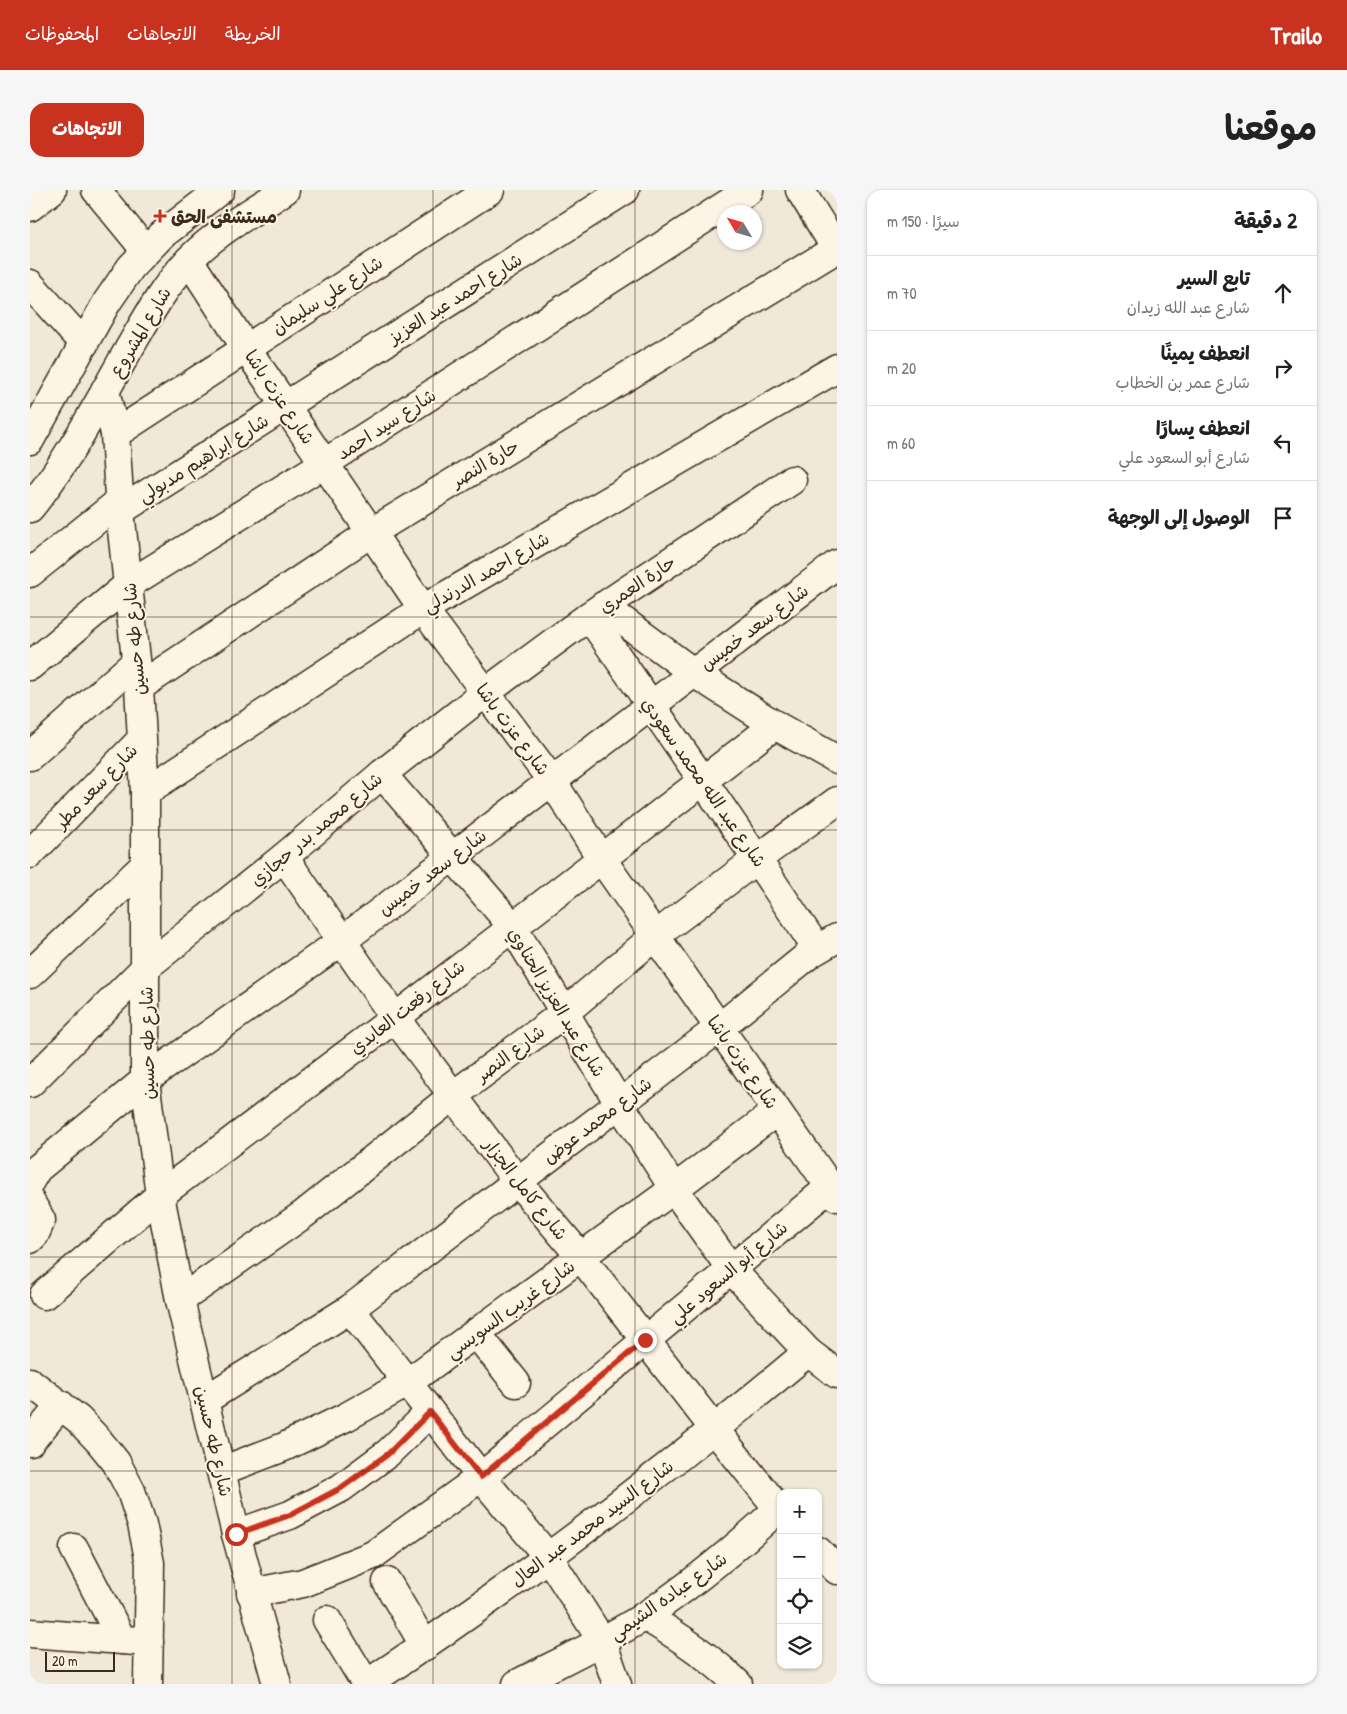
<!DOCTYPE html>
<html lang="ar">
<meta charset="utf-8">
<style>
body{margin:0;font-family:"Patrick Hand","Playpen Sans Arabic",sans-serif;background:#f6f6f6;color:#222;direction:rtl}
.controls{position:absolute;right:15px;bottom:15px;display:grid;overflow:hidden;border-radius:10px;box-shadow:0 1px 4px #0004}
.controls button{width:45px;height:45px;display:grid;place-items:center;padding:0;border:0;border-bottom:1px solid #e0e0e0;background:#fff;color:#222;font:25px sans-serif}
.compass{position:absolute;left:687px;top:15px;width:45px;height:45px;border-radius:50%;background:#fff;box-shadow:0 1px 4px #0004;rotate:308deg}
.scale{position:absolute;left:15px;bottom:12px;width:70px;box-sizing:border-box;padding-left:5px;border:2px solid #3b2a1e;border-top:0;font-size:14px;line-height:18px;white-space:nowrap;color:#3b2a1e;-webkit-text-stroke:4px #fcf5e5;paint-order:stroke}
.stop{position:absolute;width:15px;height:15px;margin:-11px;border:4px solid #c8321e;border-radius:50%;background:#fff}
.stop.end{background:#c8321e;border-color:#fff;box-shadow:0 1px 5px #0008}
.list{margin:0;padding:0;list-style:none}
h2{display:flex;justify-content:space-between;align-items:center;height:65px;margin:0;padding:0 20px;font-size:21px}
h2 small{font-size:16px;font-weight:400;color:#767676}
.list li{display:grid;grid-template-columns:32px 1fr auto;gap:15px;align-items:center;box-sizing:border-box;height:75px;padding:0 20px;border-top:1px solid #e0e0e0}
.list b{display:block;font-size:19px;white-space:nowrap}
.list p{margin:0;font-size:16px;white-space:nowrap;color:#767676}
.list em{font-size:16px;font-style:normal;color:#767676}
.icon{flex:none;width:28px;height:28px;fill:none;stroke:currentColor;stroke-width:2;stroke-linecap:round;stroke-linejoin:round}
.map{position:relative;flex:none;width:807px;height:1494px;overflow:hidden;direction:ltr;border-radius:15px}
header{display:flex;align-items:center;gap:30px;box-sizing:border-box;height:70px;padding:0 25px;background:#c8321e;color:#fff}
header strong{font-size:24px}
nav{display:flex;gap:28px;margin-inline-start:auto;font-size:18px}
.intro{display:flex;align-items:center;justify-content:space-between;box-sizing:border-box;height:120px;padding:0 30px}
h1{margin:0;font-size:35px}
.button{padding:12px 22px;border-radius:15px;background:#c8321e;color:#fff;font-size:18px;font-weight:700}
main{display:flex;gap:30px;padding:0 30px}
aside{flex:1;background:#fff;border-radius:15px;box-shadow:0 1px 4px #0004}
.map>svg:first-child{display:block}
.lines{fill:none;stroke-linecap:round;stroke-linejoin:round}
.minor-casing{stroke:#3b2a1e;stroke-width:31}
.major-casing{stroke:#3b2a1e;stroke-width:31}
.minor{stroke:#fcf5e5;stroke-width:28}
.major{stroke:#fcf5e5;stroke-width:28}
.route{stroke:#c8321e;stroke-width:6}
.grid{fill:none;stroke:#3b2a1e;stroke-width:1;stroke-opacity:0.55}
.poi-dot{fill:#c8321e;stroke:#fcf5e5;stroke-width:2}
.labels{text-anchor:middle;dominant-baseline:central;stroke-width:4;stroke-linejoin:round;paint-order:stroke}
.poi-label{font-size:18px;font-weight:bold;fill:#3b2a1e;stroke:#fcf5e5;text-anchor:start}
.street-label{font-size:18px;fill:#3b2a1e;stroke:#fcf5e5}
</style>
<header>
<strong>Trailo</strong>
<nav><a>الخريطة</a><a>الاتجاهات</a><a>المحفوظات</a></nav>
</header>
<div class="intro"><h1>موقعنا</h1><a class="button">الاتجاهات</a></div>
<main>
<aside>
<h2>2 دقيقة<small>سيرًا · 150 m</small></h2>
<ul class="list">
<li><svg class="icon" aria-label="ahead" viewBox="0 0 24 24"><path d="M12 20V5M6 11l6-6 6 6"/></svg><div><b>تابع السير</b><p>شارع عبد الله زيدان</p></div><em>70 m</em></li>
<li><svg class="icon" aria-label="right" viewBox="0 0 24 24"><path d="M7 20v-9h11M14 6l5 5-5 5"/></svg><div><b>انعطف يمينًا</b><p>شارع عمر بن الخطاب</p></div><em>20 m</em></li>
<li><svg class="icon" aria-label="left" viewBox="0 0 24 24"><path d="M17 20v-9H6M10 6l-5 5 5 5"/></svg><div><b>انعطف يسارًا</b><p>شارع أبو السعود علي</p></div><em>60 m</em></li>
<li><svg class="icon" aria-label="arrive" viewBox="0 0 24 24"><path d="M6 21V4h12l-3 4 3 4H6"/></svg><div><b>الوصول إلى الوجهة</b></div></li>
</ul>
</aside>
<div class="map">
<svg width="807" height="1494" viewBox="0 0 807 1494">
<rect width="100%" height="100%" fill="#f0e9d9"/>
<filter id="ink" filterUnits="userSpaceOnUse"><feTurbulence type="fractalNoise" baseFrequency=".02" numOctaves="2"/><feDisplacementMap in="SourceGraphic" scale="10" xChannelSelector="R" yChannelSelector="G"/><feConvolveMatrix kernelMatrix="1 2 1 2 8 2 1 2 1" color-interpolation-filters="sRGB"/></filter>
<g filter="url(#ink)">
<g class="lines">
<defs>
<g id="minor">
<polyline points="66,0 116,61"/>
<polyline points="770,0 807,60"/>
<polyline points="0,17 22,0"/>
<polyline points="159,70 216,158 393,419 522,591 571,668 807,1007"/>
<polyline points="0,94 54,154"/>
<polyline points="75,200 85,244 90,321 109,497 115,602 115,890 130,1005 150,1110 206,1344 247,1494"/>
<polyline points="85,244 460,0"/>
<polyline points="90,321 595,0"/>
<polyline points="0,383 90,311"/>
<polyline points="573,416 664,483 745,535 807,570"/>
<path d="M559,426C636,537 713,647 787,759"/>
<polyline points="0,476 99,394 295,273 719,0"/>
<polyline points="109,497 342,342 806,59"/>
<polyline points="0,566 106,472"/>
<polyline points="352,584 482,736 589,913 644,999 701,1079 778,1162 807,1184"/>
<polyline points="115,602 393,419 807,178"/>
<polyline points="0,664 111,550"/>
<polyline points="254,667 365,828 487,991 551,1067 685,1240 751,1322"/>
<polyline points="0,784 114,676"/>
<polyline points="0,893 116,777 254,667 352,584 456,502 559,426 762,290"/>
<polyline points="0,991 7,979 115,890 313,750 807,374"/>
<polyline points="0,1011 11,1030 5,1044 0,1049"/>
<polyline points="14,1105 130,1005 365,828 745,535"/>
<polyline points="150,1110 274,1024 424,905 534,823 625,746 727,669 807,611"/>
<polyline points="320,1119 451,1287 519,1368 572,1451 587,1494"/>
<polyline points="446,1143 486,1193"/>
<polyline points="0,1192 48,1229 69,1251 86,1272 101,1301 112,1334 120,1373 118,1494"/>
<polyline points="175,1210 320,1119 689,838 781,763 807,748"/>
<polyline points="0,1252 31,1215"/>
<polyline points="191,1281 254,1257 316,1227 377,1193 644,999 747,921"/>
<polyline points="206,1344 260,1325 311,1298 358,1263 400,1222"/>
<polyline points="44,1358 92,1450"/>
<polyline points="788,1361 807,1380"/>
<polyline points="357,1392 395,1456"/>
<polyline points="221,1403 273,1393 343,1365 451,1287 800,997"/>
<path d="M614,1426C649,1446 679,1466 708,1494"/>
<polyline points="297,1430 336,1494"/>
<polyline points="0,1443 119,1452"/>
<path d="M337,1494C491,1392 637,1280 778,1162"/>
<path d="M487,1494C530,1472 574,1452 615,1426C663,1394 706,1358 748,1319"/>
</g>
<g id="major">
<polyline points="0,250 77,112 101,77 132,45 190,0"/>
<path d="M0,318C40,269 69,211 100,157C118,126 135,95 160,69C187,41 223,22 255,0"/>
</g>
</defs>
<use href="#minor" class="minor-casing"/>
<use href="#major" class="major-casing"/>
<use href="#minor" class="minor"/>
<use href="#major" class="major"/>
</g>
</g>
<g class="lines" filter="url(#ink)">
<polyline class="route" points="206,1344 260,1325 311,1298 358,1264 400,1222 451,1287 615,1150"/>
</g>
<path class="grid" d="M202,0V1494M403,0V1494M605,0V1494M0,213H807M0,427H807M0,640H807M0,854H807M0,1067H807M0,1281H807"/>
<path class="poi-dot" d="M127.5 18.5h5v5h5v5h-5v5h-5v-5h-5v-5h5z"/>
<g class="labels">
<g class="poi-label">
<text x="141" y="26">مستشفى الحق</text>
</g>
<g class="street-label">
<text transform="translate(297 105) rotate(-33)">شارع علي سليمان</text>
<text transform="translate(425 108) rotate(-32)">شارع احمد عبد العزيز</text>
<text transform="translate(110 142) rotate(-59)">شارع المشروع</text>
<text transform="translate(250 207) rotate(56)">شارع عزت باشا</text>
<text transform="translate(356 234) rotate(-33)">شارع سيد احمد</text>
<text transform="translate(173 268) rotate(-32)">شارع ابراهيم مدبولي</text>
<text transform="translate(455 273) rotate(-31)">حارة النصر</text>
<text transform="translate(456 382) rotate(-30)">شارع احمد الدرندلي</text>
<text transform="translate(607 394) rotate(-34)">حارة العمري</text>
<text transform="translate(724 437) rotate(-37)">شارع سعد خميس</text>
<text transform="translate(104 449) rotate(-95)">شارع طه حسين</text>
<text transform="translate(483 539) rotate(53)">شارع عزت باشا</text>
<text transform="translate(674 592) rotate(55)">شارع عبد الله محمد سعودي</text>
<text transform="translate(66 596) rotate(-46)">شارع سعد مطر</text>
<text transform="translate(286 639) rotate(-40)">شارع محمد بدر حجازي</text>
<text transform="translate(402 682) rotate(-37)">شارع سعد خميس</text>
<text transform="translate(527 812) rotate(59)">شارع عبد العزيز الحناوي</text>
<text transform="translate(377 817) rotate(-38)">شارع رفعت العابدي</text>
<text transform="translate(117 853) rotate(-91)">شارع طه حسين</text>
<text transform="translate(480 863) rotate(-37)">شارع النصر</text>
<text transform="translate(713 872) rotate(55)">شارع عزت باشا</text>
<text transform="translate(567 930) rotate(-37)">شارع محمد عوض</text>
<text transform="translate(496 999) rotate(52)">شارع كامل الجزار</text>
<text transform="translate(698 1082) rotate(-40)">شارع أبو السعود علي</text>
<text transform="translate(480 1119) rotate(-36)">شارع غريب السويسي</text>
<text transform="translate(184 1251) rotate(77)">شارع طه حسين</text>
<text transform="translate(562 1333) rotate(-37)">شارع السيد محمد عبد العال</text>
<text transform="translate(638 1406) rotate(-35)">شارع عباده الشيمي</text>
</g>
</g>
</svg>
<div class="controls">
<button>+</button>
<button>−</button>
<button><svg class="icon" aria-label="locate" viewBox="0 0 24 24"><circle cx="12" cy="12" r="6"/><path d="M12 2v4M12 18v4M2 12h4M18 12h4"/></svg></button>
<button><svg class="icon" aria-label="layers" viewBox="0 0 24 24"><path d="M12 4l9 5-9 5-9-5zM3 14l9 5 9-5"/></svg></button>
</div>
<svg class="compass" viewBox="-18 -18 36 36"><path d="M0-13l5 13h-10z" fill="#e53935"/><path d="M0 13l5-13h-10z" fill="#767676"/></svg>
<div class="scale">20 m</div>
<div class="stop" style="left:206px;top:1344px"></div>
<div class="stop end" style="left:615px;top:1150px"></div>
</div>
</main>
